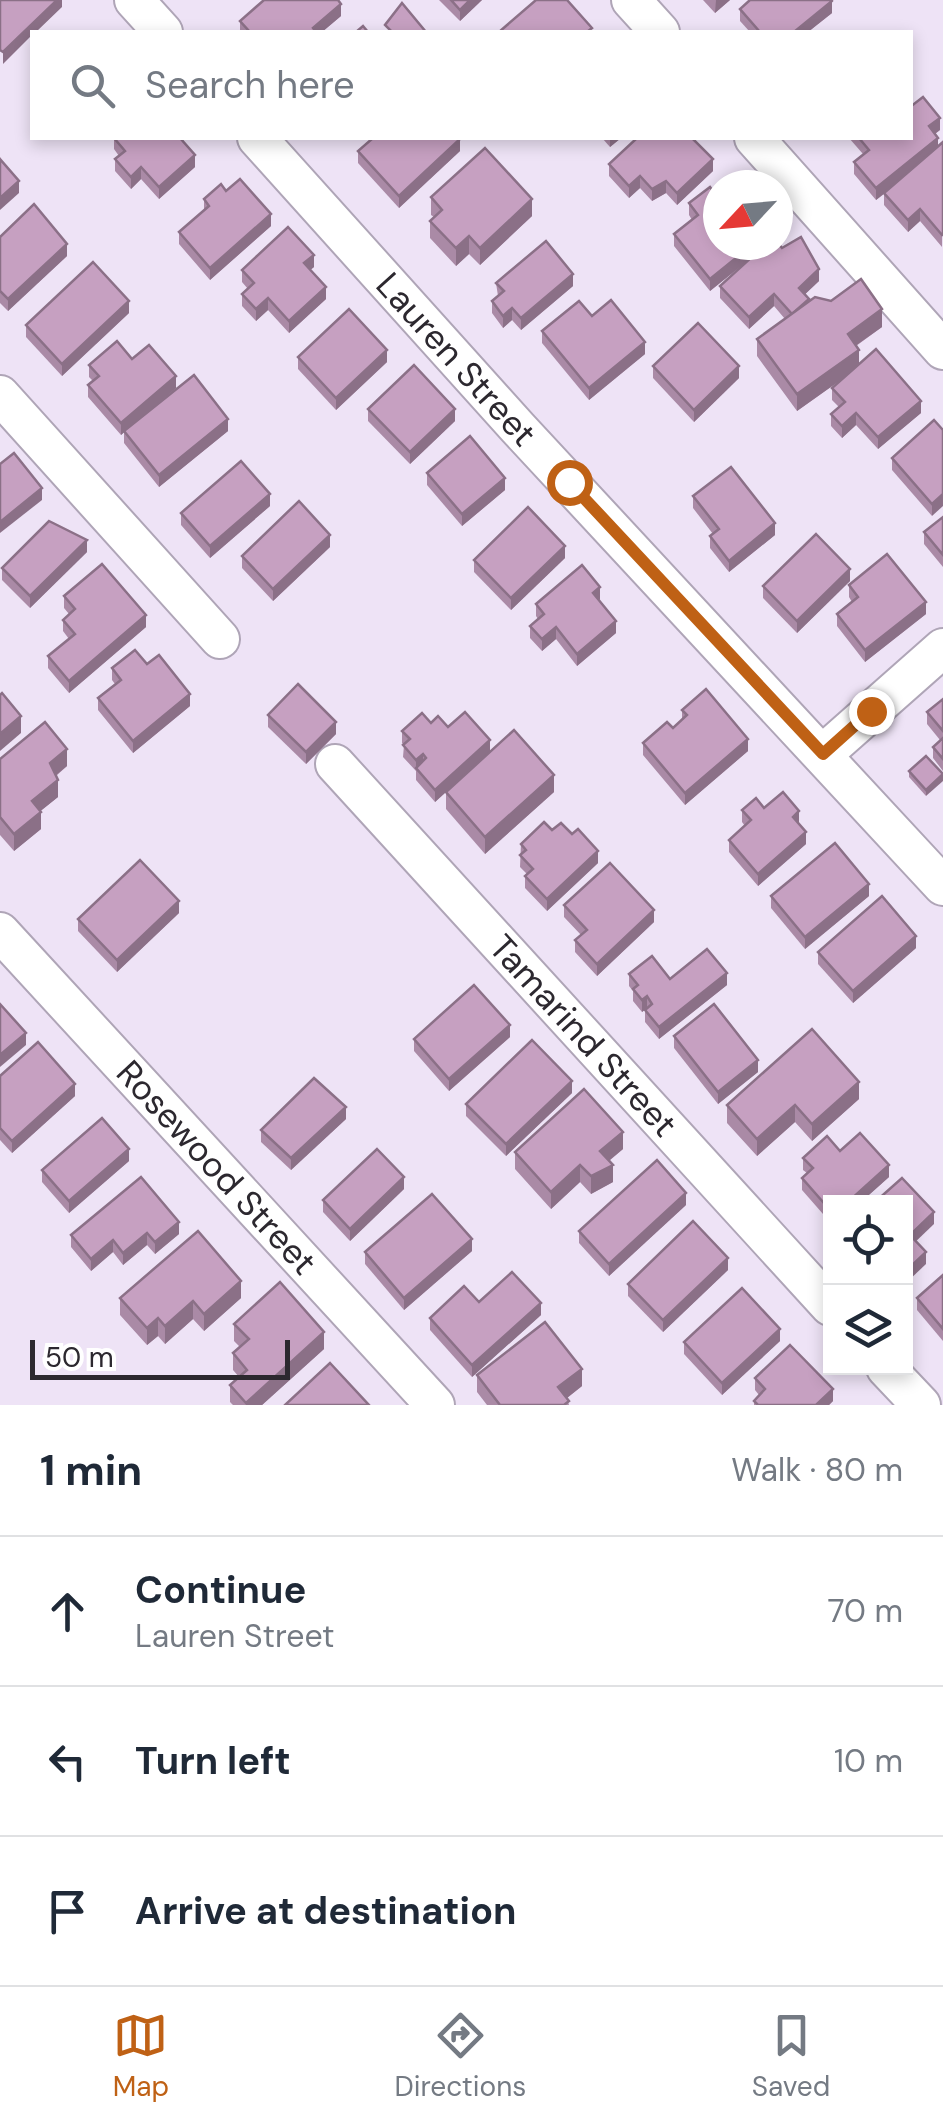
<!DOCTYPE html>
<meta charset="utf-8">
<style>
body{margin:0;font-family:"DM Sans",sans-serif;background:#f6f6f7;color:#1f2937}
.controls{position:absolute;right:30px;bottom:30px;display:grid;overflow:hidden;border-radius:0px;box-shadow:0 5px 15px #0003}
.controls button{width:90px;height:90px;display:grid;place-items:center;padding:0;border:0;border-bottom:2px solid #e0e1e3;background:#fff;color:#1f2937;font:50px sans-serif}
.compass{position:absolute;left:703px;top:170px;width:90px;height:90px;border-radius:50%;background:#fff;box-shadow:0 5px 15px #0003;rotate:244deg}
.scale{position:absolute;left:30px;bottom:25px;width:260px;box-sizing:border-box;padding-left:10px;border:5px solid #2c282f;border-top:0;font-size:28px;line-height:35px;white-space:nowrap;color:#2c282f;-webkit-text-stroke:8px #fff;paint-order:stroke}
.stop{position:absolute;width:30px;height:30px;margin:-22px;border:8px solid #bf6115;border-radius:50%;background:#fff}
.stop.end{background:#bf6115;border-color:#fff;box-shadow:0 2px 10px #0008}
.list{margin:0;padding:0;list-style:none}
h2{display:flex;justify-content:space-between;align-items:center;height:130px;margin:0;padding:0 40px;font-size:42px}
h2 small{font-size:32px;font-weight:400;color:#747a83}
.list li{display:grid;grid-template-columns:65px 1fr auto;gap:30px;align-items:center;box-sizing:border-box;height:150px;padding:0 40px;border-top:2px solid #e0e1e3}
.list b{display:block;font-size:38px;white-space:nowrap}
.list p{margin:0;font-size:32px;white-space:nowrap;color:#747a83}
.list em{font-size:32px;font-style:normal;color:#747a83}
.icon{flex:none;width:55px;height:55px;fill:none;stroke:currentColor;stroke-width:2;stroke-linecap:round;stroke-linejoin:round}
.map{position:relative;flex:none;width:943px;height:1405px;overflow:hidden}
.search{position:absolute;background:#fff;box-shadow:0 5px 15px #0003;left:30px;right:30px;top:30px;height:110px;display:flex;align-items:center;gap:25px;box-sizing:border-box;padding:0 35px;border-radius:0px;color:#747a83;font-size:38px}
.sheet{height:580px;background:#fff}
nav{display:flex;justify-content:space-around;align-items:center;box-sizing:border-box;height:140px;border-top:2px solid #e0e1e3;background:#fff;font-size:28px;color:#747a83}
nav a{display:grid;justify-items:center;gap:5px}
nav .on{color:#bf6115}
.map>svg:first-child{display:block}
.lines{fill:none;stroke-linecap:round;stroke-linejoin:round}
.minor-casing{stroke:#afa5b7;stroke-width:42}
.minor{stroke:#fff;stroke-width:38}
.wall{fill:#aa8aa6}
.shaded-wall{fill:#8b7087}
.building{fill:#c6a0c1;stroke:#8b7087;stroke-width:2.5}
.route{stroke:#bf6115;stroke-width:12}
.labels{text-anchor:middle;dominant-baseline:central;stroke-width:9;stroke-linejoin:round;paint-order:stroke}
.street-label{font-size:35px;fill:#2c282f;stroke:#fff}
</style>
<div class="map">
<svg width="943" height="1405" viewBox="0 0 943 1405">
<rect width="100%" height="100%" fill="#eee3f6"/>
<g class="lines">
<defs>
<g id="minor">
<polyline points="134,0 163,32"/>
<polyline points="631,0 660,32"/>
<path id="s1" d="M257,138L518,428L943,886"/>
<polyline points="754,138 943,350"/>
<polyline points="0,395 220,639"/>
<polyline points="823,754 943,648"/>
<path id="s2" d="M335,764L830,1306"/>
<path id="s3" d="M0,932L435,1405"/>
<polyline points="886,1368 921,1405"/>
</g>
</defs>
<use href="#minor" class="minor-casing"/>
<use href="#minor" class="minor"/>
</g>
<g class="wall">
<polygon points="439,0 482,0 460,21"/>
<polygon points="703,0 730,0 715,13"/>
<polygon points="740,9 832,13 808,32 750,32 740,21"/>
<polygon points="341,16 322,32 240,32 240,21"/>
<polygon points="940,130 935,134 938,146 943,142 942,247 920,221 908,232 884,205 884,194 876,200 854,174 854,162 863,154 849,138 910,138"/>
<polygon points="114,138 185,138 183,141 195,167 159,199 141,179 131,189 115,171 115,159 119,156 114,149"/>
<polygon points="602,138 621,138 610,147"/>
<polygon points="358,151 460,151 399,208 358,163"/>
<polygon points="609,164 713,171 677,205 666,193 652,201 640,188 629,198 609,176"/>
<polygon points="226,191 271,226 210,280 179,244 179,232 204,211 204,199"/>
<polygon points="716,195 819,281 805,294 809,299 882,327 856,346 859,364 921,413 878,449 856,425 842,438 831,426 831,414 839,407 832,400 832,388 842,379 797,411 757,356 757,339 785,319 774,306 749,329 720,298 720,286 750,259 710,291 674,246 674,234 692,220 689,215 689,203"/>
<polygon points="431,197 532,216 480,265 469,254 456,266 430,238 430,221 434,217 431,215"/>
<polygon points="0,237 67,256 8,311 0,303"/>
<polygon points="314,267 310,270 326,299 289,333 268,310 256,321 242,306 242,294 248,289 242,282 242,270"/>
<polygon points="496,283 573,286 521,330 512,320 503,328 492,313 492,301 498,296"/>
<polygon points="129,313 62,376 26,337 26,325"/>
<polygon points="592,316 645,354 589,400 542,343 542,331"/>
<polygon points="298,357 387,362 336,410 298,369"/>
<polygon points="132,359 176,388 147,412 228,431 159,487 124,443 124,432 121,435 88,397 88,385 93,381 89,377 89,365"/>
<polygon points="653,366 739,378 694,422 653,378"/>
<polygon points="368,409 455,421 410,464 368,421"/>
<polygon points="934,420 932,516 892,470 892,458"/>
<polygon points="427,473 505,490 462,526 427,485"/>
<polygon points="693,496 775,535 729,572 710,548 710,536 713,534 693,508"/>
<polygon points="270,506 210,558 181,525 181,513"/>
<polygon points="943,517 943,567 924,544 924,532"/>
<polygon points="330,547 273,601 242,568 242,556"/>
<polygon points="87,552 30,608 2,580 2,568"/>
<polygon points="565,558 511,610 474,572 474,560"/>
<polygon points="850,581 797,633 763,598 763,586"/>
<polygon points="849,585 926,614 865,662 837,626 837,614 852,602 849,597"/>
<polygon points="64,596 146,627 69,693 48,668 48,656 69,639 63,631 63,620 69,614 64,608"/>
<polygon points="600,599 599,600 616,633 577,666 556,639 542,651 530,638 530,626 538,619 536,616 536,604"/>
<polygon points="147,664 190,706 133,753 98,710 98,698 115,684 112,680 112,668"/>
<polygon points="943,699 943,771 933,758 933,747 940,740 927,724 927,712"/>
<polygon points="682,710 748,751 685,805 643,755 643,743 673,728 682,719"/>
<polygon points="268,715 336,734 306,764 268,727"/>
<polygon points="431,723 448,727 490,752 435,802 416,780 416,771 403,757 404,745 402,743 402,731"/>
<polygon points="926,756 926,796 909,777 909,771"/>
<polygon points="0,759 67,766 56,776 58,797 40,811 41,829 14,851 0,835"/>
<polygon points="446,792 554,792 485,854 446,809"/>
<polygon points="764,808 799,823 806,844 758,886 729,852 729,840 745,826 742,822 742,810"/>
<polygon points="552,830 598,863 547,911 525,888 525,876 527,874 520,867 521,844"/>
<polygon points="771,896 869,896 805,949 771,908"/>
<polygon points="564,905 654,922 597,976 575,952 575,940 581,935 564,917"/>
<polygon points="179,913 117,972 78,931 78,919"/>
<polygon points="916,948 853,1003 818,964 818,952"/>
<polygon points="629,974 670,979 727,985 659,1039 645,1022 645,1010 647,1008 642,1012 633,1001 633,991 629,986"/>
<polygon points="674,1036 758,1072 718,1104 674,1048"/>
<polygon points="510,1037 449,1091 414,1051 414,1039"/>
<polygon points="0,1076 75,1096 12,1153 0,1140"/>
<polygon points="572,1093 506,1156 466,1116 466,1104"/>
<polygon points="859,1099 812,1141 795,1122 757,1156 727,1123 727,1105"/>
<polygon points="346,1119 291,1170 261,1142 261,1130"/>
<polygon points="623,1149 609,1161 613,1182 591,1194 580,1182 551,1209 515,1169 515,1152"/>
<polygon points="840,1151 889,1177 861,1202 830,1202 830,1222 802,1190 802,1178 807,1173 803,1170 803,1158"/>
<polygon points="129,1161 69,1213 42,1182 42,1170"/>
<polygon points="141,1177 179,1234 155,1254 147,1245 123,1265 113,1252 91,1271 71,1247 71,1235"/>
<polygon points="404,1189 350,1241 323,1212 323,1200"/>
<polygon points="686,1205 609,1276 579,1243 579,1231"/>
<polygon points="472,1251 404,1310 365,1264 365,1252"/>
<polygon points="728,1270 663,1332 628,1296 628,1284"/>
<polygon points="943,1275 943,1341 917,1310 917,1298"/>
<polygon points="120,1298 241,1298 204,1331 193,1319 165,1344 158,1336 147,1345 120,1315"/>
<polygon points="479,1302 541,1315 472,1377 430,1330 430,1318"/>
<polygon points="234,1324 324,1349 262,1405 233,1405 230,1402 230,1385 239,1377 233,1370 233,1353 240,1347 234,1341"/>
<polygon points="780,1341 722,1395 684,1354 684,1342"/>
<polygon points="477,1375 582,1386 567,1398 569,1405 487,1405 477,1392"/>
<polygon points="755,1378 833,1401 829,1405 754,1405 754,1401 759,1395 755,1390"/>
</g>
<g class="shaded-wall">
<polygon points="57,0 62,0 62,7 36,32 32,32 32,35 3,64 3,52"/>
<polygon points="470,0 482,0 460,21 460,10"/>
<polygon points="716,0 730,0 715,13"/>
<polygon points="832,1 832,13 808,32 794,32"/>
<polygon points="341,4 341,16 322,32 313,32 313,28"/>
<polygon points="940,118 940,130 929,138 929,126"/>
<polygon points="610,138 621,138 610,147"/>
<polygon points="938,138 938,150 876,200 876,188"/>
<polygon points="460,139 460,151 399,208 399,196"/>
<polygon points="195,155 195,167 159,199 159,187"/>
<polygon points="713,159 713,171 677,205 677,193"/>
<polygon points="141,167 141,179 131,189 131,177"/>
<polygon points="640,176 640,188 629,198 629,186"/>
<polygon points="19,181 19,193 0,210 0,198"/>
<polygon points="666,181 666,193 652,201 652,189"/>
<polygon points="532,199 532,216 480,265 480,248"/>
<polygon points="920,209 920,221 908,232 908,220"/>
<polygon points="271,214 271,226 210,280 210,268"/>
<polygon points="469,236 469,254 456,266 456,248"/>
<polygon points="67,244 67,256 8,311 8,299"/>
<polygon points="752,245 767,245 710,291 710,279"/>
<polygon points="314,255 314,267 304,275 304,263"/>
<polygon points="819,269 819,281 799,300 799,288"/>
<polygon points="573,274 573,286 521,330 521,318"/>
<polygon points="326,287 326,299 289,333 289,321"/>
<polygon points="774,294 774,306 749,329 749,317"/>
<polygon points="268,298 268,310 256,321 256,309"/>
<polygon points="129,301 129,313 62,376 62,364"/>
<polygon points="512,308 512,320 503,328 503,316"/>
<polygon points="882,309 882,327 848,351 848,334"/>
<polygon points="645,342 645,354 589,400 589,388"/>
<polygon points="387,350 387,362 336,410 336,398"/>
<polygon points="859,350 859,367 797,411 797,394"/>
<polygon points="739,366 739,378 694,422 694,410"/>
<polygon points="176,376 176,388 121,435 121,423"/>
<polygon points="921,401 921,413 878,449 878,437"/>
<polygon points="455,409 455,421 410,464 410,452"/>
<polygon points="856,413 856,425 842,438 842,426"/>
<polygon points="228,419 228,431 159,487 159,475"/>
<polygon points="505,478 505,490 462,526 462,514"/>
<polygon points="42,488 42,500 0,533 0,522"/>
<polygon points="270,494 270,506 210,558 210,546"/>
<polygon points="943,494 943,506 932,516 932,504"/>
<polygon points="775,523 775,535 729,572 729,561"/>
<polygon points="330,535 330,547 273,601 273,589"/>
<polygon points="87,540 87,552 30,608 30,596"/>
<polygon points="565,546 565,558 511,610 511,598"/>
<polygon points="850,569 850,581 797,633 797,621"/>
<polygon points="600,587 600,599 593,605 593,593"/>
<polygon points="926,602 926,614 865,662 865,650"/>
<polygon points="146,615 146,627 69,693 69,681"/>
<polygon points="616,621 616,633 577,666 577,654"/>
<polygon points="556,627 556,639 542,651 542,639"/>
<polygon points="190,694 190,706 133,753 133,741"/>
<polygon points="21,716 21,733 0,751 0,734"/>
<polygon points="336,722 336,734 306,764 306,752"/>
<polygon points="748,739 748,751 685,805 685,793"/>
<polygon points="490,740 490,752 435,802 435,790"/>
<polygon points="67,749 67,766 50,780 50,763"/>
<polygon points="423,754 423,766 416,768 416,760"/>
<polygon points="943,774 943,781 926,796 926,790"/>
<polygon points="554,775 554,792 485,854 485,837"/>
<polygon points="58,780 58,797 32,818 32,801"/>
<polygon points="799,811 799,823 793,829 793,817"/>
<polygon points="41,812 41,829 14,851 14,834"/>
<polygon points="806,832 806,844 758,886 758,874"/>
<polygon points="598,851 598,863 547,911 547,899"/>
<polygon points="869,884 869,896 805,949 805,937"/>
<polygon points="179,901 179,913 117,972 117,960"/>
<polygon points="654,910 654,922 597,976 597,964"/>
<polygon points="916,936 916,948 853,1003 853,991"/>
<polygon points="727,973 727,985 659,1039 659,1027"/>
<polygon points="647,996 647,1008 642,1012 642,1000"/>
<polygon points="510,1025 510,1037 449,1091 449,1079"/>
<polygon points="26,1033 26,1045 0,1067 0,1055"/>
<polygon points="758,1060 758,1072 718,1104 718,1092"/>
<polygon points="572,1081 572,1093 506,1156 506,1144"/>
<polygon points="859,1082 859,1099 812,1141 812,1124"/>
<polygon points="75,1084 75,1096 12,1153 12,1141"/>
<polygon points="795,1105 795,1122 757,1156 757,1139"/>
<polygon points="346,1107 346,1119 291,1170 291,1158"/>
<polygon points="623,1132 623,1149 600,1168 600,1151"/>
<polygon points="129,1149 129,1161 69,1213 69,1201"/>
<polygon points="580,1165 580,1182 551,1209 551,1192"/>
<polygon points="613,1165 613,1182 591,1194 591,1176"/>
<polygon points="889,1165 889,1177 861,1202 848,1202"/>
<polygon points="404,1177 404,1189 350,1241 350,1229"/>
<polygon points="686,1193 686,1205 609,1276 609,1264"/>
<polygon points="934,1212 934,1224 910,1247 910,1235"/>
<polygon points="179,1222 179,1234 155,1254 155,1242"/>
<polygon points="147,1233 147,1245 123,1265 123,1253"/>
<polygon points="472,1239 472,1251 404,1310 404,1298"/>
<polygon points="113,1240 113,1252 91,1271 91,1259"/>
<polygon points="926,1252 926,1264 906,1283 906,1271"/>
<polygon points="728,1258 728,1270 663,1332 663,1320"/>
<polygon points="241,1281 241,1298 204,1331 204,1314"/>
<polygon points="193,1301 193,1319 165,1344 165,1326"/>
<polygon points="541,1303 541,1315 472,1377 472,1365"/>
<polygon points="158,1318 158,1336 147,1345 147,1328"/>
<polygon points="780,1329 780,1341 722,1395 722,1383"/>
<polygon points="324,1332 324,1349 262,1405 246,1405 246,1403"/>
<polygon points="582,1369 582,1386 558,1405 558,1387"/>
<polygon points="833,1389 833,1401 829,1405 816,1405"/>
</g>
<g class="building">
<polygon points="0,0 57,0 3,52 0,50"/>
<polygon points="264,0 338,0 341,4 313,28 316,32 250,32 240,21"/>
<polygon points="451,0 470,0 460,10"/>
<polygon points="536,0 567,0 592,28 587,32 499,32"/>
<polygon points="750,0 832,0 832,1 794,32 760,32 740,9"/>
<polygon points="402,3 426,32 392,32 385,25"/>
<polygon points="363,26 368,32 356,32"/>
<polygon points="923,97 940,118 929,126 938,138 876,188 854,162 869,150 859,138 910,138 910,107"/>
<polygon points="114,138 180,138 195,155 159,187 141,167 131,177 115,159 125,151"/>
<polygon points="373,138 459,138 460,139 399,196 358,151"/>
<polygon points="637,138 692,138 713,159 677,193 666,181 652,189 640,176 629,186 609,164"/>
<polygon points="943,142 943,234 942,235 920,209 908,220 884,193"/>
<polygon points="485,148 532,199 480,248 469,236 456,248 430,221 442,210 431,197"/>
<polygon points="0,159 19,181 0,198"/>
<polygon points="240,179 271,214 210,268 179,232 209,206 204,199 221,184 226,191"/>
<polygon points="710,187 716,195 718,193 718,245 752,245 710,279 674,234 698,215 689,203"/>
<polygon points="34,204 67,244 8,299 0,291 0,237"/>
<polygon points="288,227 314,255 304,263 326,287 289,321 268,298 256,309 242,294 254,283 242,270"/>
<polygon points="801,237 819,269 799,288 809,299 792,314 774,294 749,317 720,286 765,245 778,245 778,243 782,248"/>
<polygon points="546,241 573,274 521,318 512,308 503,316 492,301 504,291 496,283"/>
<polygon points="93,262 129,301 62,364 26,325"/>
<polygon points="861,279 882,309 848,334 859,350 797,394 757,339 815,297 831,301"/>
<polygon points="611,300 645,342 589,388 542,331 579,301 592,316"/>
<polygon points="349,309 387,350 336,398 298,357"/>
<polygon points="698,323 739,366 694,410 653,366"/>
<polygon points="117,341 132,359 149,345 176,376 121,423 88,385 99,376 89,365"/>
<polygon points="876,349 921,401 878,437 856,413 842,426 831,414 845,402 832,388"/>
<polygon points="414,365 455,409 410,452 368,409"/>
<polygon points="194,375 228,419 159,475 124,431"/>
<polygon points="934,420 943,430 943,494 932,504 892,458"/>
<polygon points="470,436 505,478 462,514 427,473"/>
<polygon points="14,453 42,488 0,522 0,464"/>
<polygon points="241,461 270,494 210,546 181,513"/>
<polygon points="731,467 775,523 729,561 710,536 719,529 693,496"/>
<polygon points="299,501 330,535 273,589 242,556"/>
<polygon points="528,507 565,546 511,598 474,560"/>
<polygon points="943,517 943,555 924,532"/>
<polygon points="49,521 87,540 30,596 2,568"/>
<polygon points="816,534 850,569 797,621 763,586"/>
<polygon points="887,554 926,602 865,650 837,614 858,597 849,585"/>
<polygon points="102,564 146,615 69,681 48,656 75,634 63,620 75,609 64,596"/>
<polygon points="582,565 600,587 593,593 616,621 577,654 556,627 542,639 530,626 544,614 536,604"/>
<polygon points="135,650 147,664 159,655 190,694 133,741 98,698 121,680 112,668"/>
<polygon points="298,684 336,722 306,752 268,715"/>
<polygon points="706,689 748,739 685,793 643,743 667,722 673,728 687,715 682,710"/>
<polygon points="2,693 21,716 0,734 0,695"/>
<polygon points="943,699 943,731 927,712"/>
<polygon points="465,712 490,740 435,790 416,768 426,758 423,754 416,760 403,745 410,739 402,731 422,713 431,723 438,716 448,727"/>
<polygon points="45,722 67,749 50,763 58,780 32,801 41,812 14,834 0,817 0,759"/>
<polygon points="514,730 554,775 485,837 446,792"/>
<polygon points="943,738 943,759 933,747"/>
<polygon points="926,756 943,774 926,790 909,771"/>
<polygon points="783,792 799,811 793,817 806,832 758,874 729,840 751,820 742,810 756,798 764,808"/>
<polygon points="544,822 552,830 561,823 572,834 578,829 598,851 547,899 525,876 533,869 520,855 526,850 521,844"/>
<polygon points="835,843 869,884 805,937 771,896"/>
<polygon points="140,860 179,901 117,960 78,919"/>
<polygon points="610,863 654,910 597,964 575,940 587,930 564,905"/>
<polygon points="882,896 916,936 853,991 818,952"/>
<polygon points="707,949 727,973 659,1027 645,1010 652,1004 647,996 642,1000 633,989 638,985 629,974 652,956 670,979"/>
<polygon points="474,985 510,1025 449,1079 414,1039"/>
<polygon points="0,1004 26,1033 0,1055"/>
<polygon points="714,1004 758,1060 718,1092 674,1036"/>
<polygon points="812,1029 859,1082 812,1124 795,1105 757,1139 727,1105"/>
<polygon points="532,1040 572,1081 506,1144 466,1104"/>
<polygon points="38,1042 75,1084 12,1141 0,1128 0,1076"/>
<polygon points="314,1078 346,1107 291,1158 261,1130"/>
<polygon points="584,1089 623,1132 600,1151 613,1165 591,1176 580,1165 551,1192 515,1152"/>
<polygon points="102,1118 129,1149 69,1201 42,1170"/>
<polygon points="860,1133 889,1165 848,1202 830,1202 830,1210 802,1178 813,1168 803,1158 827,1136 840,1151"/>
<polygon points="377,1149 404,1177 350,1229 323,1200"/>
<polygon points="657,1160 686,1193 609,1264 579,1231"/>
<polygon points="141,1177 179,1222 155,1242 147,1233 123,1253 113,1240 91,1259 71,1235"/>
<polygon points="902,1178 934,1212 910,1235 926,1252 906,1271 906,1202 875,1202"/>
<polygon points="432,1194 472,1239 404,1298 365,1252"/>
<polygon points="693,1221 728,1258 663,1320 628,1284"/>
<polygon points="198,1231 241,1281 204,1314 193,1301 165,1326 158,1318 147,1328 120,1298"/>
<polygon points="512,1272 541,1303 472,1365 430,1318 464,1286 479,1302"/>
<polygon points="943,1275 943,1329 917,1298"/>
<polygon points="280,1282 324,1332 246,1403 230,1385 247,1370 233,1353 249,1339 234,1324"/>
<polygon points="742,1288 780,1329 722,1383 684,1342"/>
<polygon points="545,1322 582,1369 558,1387 569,1401 564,1405 500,1405 477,1375"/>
<polygon points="790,1345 833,1389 816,1405 758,1405 754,1401 765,1389 755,1378"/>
<polygon points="330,1363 369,1405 285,1405"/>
</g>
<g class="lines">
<polyline class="route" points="569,482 823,754 871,711"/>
</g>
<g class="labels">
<g class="street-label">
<text stroke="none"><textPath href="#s1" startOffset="298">Lauren Street</textPath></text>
<text stroke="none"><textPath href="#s2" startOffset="368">Tamarind Street</textPath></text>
<text stroke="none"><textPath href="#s3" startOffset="320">Rosewood Street</textPath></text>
</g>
</g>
</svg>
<div class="controls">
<button><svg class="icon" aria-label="locate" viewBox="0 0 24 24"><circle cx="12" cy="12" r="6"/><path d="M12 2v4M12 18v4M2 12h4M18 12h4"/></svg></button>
<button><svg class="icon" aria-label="layers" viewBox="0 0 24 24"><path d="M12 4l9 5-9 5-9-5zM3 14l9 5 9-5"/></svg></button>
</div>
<svg class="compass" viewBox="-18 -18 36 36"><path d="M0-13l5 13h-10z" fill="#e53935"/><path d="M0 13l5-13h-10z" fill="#747a83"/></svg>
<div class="scale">50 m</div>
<div class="stop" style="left:569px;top:482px"></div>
<div class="stop end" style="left:871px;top:711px"></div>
<div class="search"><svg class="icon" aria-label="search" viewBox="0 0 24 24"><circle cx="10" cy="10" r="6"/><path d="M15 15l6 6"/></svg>Search here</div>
</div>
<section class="sheet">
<h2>1 min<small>Walk · 80 m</small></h2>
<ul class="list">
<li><svg class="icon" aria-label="ahead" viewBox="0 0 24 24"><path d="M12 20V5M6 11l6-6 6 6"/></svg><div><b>Continue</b><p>Lauren Street</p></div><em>70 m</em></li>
<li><svg class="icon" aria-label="left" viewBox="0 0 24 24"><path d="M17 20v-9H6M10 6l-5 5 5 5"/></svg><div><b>Turn left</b></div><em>10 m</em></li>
<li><svg class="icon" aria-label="arrive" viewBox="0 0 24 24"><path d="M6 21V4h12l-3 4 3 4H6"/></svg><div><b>Arrive at destination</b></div></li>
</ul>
</section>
<nav>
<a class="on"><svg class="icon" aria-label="map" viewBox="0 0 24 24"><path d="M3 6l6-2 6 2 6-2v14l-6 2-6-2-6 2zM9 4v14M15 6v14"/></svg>Map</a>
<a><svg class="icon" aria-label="directions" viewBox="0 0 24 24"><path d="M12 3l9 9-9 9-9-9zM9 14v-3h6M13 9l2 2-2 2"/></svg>Directions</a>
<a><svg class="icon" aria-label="saved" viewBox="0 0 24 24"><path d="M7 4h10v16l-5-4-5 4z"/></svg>Saved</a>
</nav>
